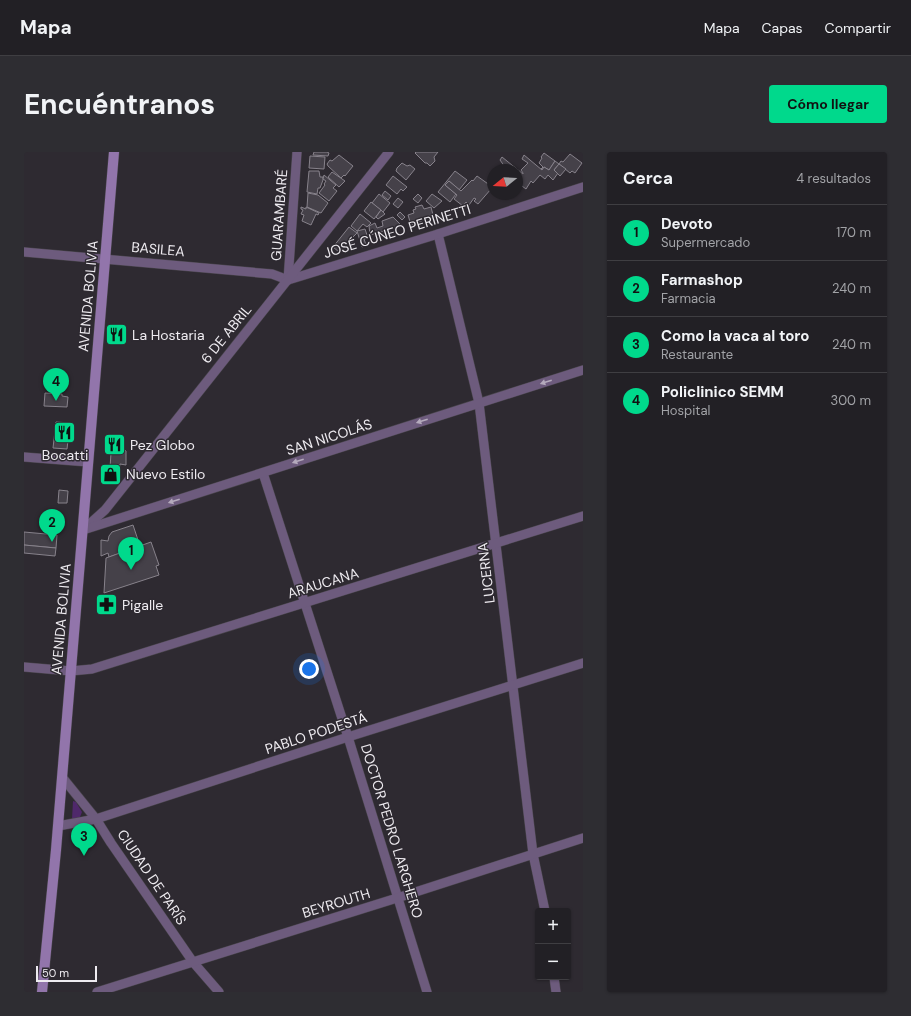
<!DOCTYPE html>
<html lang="es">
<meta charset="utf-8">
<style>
body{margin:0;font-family:"DM Sans",sans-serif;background:#2e2d32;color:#f1f3f6}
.controls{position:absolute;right:12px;bottom:12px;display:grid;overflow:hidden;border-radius:4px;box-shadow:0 1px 3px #0004}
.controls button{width:36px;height:36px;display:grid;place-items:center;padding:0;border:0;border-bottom:1px solid #3f3e42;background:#222025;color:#f1f3f6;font:20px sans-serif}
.compass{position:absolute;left:463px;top:12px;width:36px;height:36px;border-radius:50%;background:#222025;box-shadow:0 1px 3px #0004;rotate:252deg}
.scale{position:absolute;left:12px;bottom:10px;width:61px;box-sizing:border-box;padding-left:4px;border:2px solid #eeebf0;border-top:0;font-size:11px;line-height:14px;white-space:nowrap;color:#eeebf0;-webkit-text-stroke:3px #2e2a31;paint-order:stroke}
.you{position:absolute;left:285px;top:517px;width:14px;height:14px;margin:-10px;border:3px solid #fff;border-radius:50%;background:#1a73e8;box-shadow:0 0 0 6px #1a73e833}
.badge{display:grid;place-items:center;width:26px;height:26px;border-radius:50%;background:#00d98c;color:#111;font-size:13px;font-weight:700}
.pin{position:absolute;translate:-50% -33px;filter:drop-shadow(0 1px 2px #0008)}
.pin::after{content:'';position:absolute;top:21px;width:14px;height:12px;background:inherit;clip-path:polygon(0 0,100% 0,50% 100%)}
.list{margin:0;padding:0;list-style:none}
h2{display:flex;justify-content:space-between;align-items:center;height:52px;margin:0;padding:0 16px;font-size:17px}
h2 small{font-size:13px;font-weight:400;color:#a2a3a7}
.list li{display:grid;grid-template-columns:26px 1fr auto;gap:12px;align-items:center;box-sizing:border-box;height:56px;padding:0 16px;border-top:1px solid #3f3e42}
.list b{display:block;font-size:15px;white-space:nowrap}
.list p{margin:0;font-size:13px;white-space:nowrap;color:#a2a3a7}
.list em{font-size:13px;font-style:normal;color:#a2a3a7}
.map{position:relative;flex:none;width:559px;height:840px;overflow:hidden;border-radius:4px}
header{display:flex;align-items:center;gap:24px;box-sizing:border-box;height:56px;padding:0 20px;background:#222025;border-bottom:1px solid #3f3e42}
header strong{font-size:19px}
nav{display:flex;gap:22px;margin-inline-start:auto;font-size:14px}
.intro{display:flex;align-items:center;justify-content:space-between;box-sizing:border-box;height:96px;padding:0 24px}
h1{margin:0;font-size:28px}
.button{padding:10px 18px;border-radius:4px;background:#00d98c;color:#111;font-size:14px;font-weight:700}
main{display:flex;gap:24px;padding:0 24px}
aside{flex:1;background:#222025;border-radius:4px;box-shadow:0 1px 3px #0004}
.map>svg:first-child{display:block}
.green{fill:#4f286b}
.building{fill:#454149;stroke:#87828b}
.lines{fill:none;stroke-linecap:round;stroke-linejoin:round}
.street-casing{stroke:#49454c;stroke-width:10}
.secondary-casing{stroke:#49454c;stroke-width:11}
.street{stroke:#6d5b7d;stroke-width:9}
.secondary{stroke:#9275ab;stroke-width:10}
.oneway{fill:#b4aabc}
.labels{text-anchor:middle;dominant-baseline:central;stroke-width:3;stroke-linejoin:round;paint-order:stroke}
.street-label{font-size:14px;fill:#eeebf0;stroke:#2e2a31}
.poi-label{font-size:14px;fill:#eeebf0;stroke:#2e2a31;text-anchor:start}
</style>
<header>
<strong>Mapa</strong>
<nav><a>Mapa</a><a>Capas</a><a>Compartir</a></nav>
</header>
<div class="intro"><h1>Encuéntranos</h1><a class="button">Cómo llegar</a></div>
<main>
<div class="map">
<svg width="559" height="840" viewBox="0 0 559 840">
<rect width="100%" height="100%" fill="#2e2a31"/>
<polygon class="green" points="49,649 52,650 58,660 56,665 52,668 48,667"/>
<g class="building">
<polygon points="290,0 303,0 305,1 304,4 289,3"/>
<polygon points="392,0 414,0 410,5 411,9 406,14 403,11 401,11 391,1"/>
<polygon points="520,1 531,9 525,18 520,15 518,18 517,17 519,15 515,11 518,6 517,5"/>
<polygon points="546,2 558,11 551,21 548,19 546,21 535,12 537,9 539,10"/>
<polygon points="315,3 329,14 321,24 320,23 317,26 304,14 303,12 306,8 308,9"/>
<polygon points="500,3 518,18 520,15 525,18 531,9 535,12 530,18 534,21 529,28 524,23 521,27 516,23 509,31 507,29 502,37 498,34 496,36 493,34 493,18 483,18 476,8 478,5 499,22 499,21 497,18 504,11 498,7"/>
<polygon points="286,4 301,5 300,17 285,16"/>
<polygon points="378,11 383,14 386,13 391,17 382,28 372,19 373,16"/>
<polygon points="535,12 542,17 536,24 530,18"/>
<polygon points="285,19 295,19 296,25 299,25 299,28 296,36 294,36 293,42 283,40"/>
<polygon points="431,19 443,28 435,38 425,29 421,33 432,42 426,50 414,40"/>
<polygon points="308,20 321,29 315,35 304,25"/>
<polygon points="300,23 312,33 309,36 313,39 305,49 295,41 301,33 300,32 302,29 299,27"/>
<polygon points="369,24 383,35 379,39 377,37 373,42 362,33"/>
<polygon points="453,24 467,34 465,36 467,37 454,52 450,49 452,47 450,46 445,53 442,50 439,54 430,47 433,43 421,33 425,29 437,39 448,28 449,29"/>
<polygon points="361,39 367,44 364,48 358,43"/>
<polygon points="284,41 294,43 304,51 297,61 283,55"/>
<polygon points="355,42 366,51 359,60 348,51"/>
<polygon points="394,42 398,46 394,51 389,47"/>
<polygon points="408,42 418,49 410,56 402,49"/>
<polygon points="374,46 379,50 374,56 369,52"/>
<polygon points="347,50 357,58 350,67 340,59"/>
<polygon points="398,53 400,57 407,55 409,63 397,67 398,69 387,73 384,63 390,61 389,58 392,57 391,55"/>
<polygon points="277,55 282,57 282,55 295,61 294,63 292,62 287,73 278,69 280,63 277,62 279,58 277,57"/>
<polygon points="357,58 361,62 354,67 352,65"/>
<polygon points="376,60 381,65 378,68 373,63"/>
<polygon points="336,62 347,71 343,75 339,72 333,79 327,74"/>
<polygon points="369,65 378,74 346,83 345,74 351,71 353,76 359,74 358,69"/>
<polygon points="325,75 333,81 327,87 329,89 325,94 322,91 315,100 309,95"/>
<polygon points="341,77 344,86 340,87 342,93 338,95 333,79"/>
<polygon points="21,241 38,242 38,244 44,245 43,255 20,254"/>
<polygon points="32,270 46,271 43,297 29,296"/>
<polygon points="90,289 102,299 102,313 96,312 95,318 86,329 80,323 86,316 87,301 83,297"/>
<polygon points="35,338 44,339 43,351 34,351"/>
<polygon points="109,373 116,394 85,405 84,401 77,404 77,388 84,389 85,384 88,380"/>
<polygon points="0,380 33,383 32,396 0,393"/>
<polygon points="127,390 135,413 132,414 135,423 80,441 82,406"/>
<polygon points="0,393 32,396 31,404 0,401"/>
</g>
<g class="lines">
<defs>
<g id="street">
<polyline points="414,82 455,251 509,702 521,759"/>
<polyline points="0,100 248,122 264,128"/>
<polyline points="264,128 414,82 559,35"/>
<polyline points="264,128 273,0"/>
<polyline points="0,305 64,310"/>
<polyline points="239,321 324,585 403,840"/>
<polyline points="61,376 81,358 365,0"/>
<polyline points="59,378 559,218"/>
<polyline points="0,515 47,519 68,517 559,364"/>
<polyline points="38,625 72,667 87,691 169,810 195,840"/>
<polyline points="34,674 72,667 324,585 559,511"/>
<polyline points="530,825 532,840"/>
<polyline points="73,840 373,746 559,686"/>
</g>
<polyline id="secondary" points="18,840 32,698 90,0"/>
</defs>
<use href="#street" class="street-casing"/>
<use href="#secondary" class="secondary-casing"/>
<use href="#street" class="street"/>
<use href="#secondary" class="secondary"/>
</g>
<defs><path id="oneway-solid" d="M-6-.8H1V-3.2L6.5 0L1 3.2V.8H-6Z"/></defs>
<g class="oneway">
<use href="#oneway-solid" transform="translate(522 230) rotate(163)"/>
<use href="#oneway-solid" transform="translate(398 269) rotate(162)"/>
<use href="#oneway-solid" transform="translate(274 309) rotate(162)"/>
<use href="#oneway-solid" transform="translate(150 349) rotate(162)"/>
</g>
<defs>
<symbol id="restaurant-square" viewBox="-11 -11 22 22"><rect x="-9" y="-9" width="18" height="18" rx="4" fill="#00d98c" stroke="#2e2a31"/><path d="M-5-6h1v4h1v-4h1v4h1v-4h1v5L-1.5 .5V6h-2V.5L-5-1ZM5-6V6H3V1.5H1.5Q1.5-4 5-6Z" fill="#111"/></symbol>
<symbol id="shop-square" viewBox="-11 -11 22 22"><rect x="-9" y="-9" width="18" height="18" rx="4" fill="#00d98c" stroke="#2e2a31"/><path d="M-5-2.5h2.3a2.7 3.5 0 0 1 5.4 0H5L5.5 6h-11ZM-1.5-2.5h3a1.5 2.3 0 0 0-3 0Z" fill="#111"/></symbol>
<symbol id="pharmacy-square" viewBox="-11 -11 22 22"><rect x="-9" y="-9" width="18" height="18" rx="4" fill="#00d98c" stroke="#2e2a31"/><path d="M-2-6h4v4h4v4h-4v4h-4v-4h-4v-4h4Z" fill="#111"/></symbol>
</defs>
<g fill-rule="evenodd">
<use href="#restaurant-square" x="80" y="170" width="25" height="25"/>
<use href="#restaurant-square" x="28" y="268" width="25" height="25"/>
<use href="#restaurant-square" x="78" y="280" width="25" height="25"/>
<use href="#shop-square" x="74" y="310" width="25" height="25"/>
<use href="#pharmacy-square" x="70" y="440" width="25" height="25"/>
</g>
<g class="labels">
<g class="street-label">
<text transform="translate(255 63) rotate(-86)">GUARAMBARÉ</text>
<text transform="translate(373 79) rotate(-17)">JOSÉ CÚNEO PERINETTI</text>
<text transform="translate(134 97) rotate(5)">BASILEA</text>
<text transform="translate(64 144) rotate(-85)">AVENIDA BOLIVIA</text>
<text transform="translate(202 182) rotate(-51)">6 DE ABRIL</text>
<text transform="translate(305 285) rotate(-18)">SAN NICOLÁS</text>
<text transform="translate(462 421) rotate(-97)">LUCERNA</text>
<text transform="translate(299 431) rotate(-17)">ARAUCANA</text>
<text transform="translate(37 467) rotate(-85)">AVENIDA BOLIVIA</text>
<text transform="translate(292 581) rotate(-18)">PABLO PODESTÁ</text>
<text transform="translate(368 679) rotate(73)">DOCTOR PEDRO LARGHERO</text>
<text transform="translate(128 725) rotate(56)">CIUDAD DE PARÍS</text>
<text transform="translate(312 751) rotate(-17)">BEYROUTH</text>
</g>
<g class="poi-label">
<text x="108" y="183">La Hostaria</text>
<text x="106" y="293">Pez Globo</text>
<text x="41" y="303" text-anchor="middle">Bocatti</text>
<text x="102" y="322">Nuevo Estilo</text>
<text x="98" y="453">Pigalle</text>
</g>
</g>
</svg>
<div class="controls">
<button>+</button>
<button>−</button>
</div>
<svg class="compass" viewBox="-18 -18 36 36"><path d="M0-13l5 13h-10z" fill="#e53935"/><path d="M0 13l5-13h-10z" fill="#a2a3a7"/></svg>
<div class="scale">50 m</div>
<div class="you"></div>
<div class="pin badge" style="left:107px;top:418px">1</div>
<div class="pin badge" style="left:28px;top:390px">2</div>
<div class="pin badge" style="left:60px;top:704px">3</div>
<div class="pin badge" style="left:32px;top:249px">4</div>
</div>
<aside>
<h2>Cerca<small>4 resultados</small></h2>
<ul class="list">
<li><span class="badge">1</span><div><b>Devoto</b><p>Supermercado</p></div><em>170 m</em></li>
<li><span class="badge">2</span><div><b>Farmashop</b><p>Farmacia</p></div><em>240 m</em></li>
<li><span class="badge">3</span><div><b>Como la vaca al toro</b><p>Restaurante</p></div><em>240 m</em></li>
<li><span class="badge">4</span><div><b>Policlinico SEMM</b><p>Hospital</p></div><em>300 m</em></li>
</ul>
</aside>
</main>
